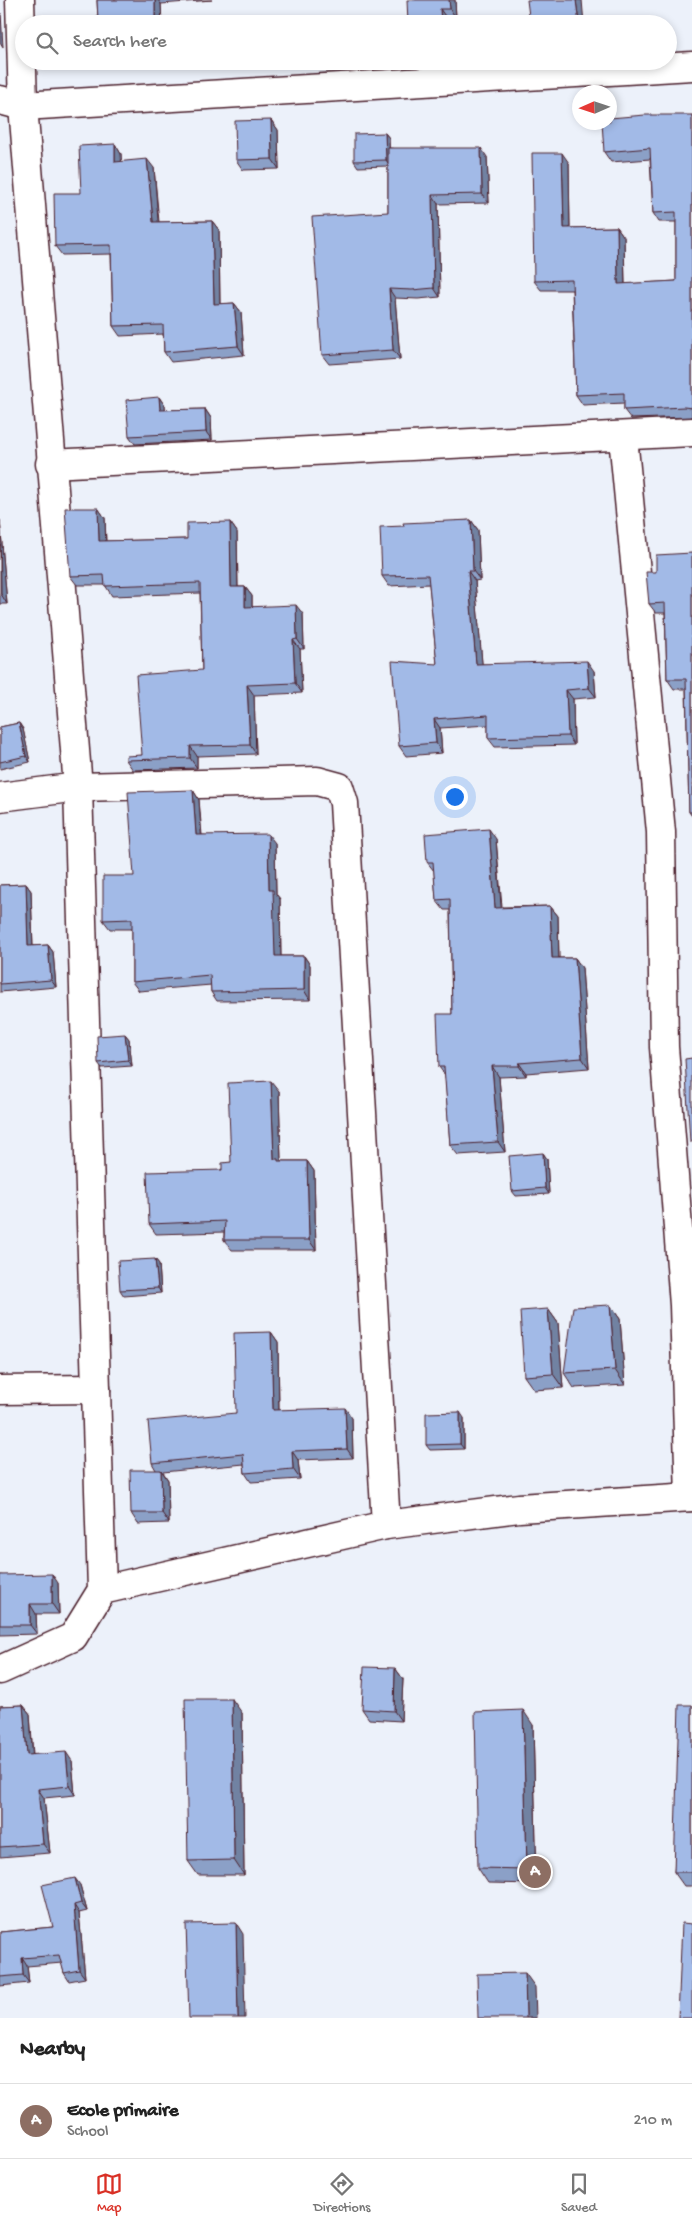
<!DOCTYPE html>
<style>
body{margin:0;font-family:"Gochi Hand",sans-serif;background:#f6f6f6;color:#222}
.compass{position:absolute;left:572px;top:85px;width:45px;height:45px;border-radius:50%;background:#fff;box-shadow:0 2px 8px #0003;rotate:267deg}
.you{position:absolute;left:454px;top:796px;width:18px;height:18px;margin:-12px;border:4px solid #fff;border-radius:50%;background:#1a73e8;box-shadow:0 0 0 8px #1a73e833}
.badge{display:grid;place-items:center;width:32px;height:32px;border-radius:50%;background:#d93025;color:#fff;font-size:16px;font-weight:700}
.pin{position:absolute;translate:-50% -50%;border:2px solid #fff;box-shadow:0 1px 5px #0006}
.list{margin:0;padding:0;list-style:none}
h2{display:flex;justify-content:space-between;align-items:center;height:65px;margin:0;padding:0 20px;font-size:21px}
h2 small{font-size:16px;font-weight:400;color:#767676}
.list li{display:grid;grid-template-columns:32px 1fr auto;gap:15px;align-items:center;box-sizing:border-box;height:75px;padding:0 20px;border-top:1px solid #e0e0e0}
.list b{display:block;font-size:19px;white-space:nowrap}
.list p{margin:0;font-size:16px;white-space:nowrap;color:#767676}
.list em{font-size:16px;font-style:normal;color:#767676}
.icon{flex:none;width:28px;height:28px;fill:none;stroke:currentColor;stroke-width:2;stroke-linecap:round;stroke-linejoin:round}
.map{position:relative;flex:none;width:692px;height:2018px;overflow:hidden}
.search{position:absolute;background:#fff;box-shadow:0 2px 8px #0003;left:15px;right:15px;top:15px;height:55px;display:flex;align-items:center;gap:12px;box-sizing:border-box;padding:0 18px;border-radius:28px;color:#767676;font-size:19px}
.sheet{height:140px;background:#fff}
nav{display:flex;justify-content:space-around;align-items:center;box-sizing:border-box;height:70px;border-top:1px solid #e0e0e0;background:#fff;font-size:14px;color:#767676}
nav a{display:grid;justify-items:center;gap:2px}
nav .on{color:#d93025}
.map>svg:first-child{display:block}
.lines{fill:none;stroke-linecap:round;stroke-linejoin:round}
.minor-casing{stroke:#4a1f2b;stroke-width:31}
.minor{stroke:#fff;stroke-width:28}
.wall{fill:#8ba0c7;stroke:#4a1f2b}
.shaded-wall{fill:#7182a2;stroke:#4a1f2b}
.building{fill:#a2bae7;stroke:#4a1f2b}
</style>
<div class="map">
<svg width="692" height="2018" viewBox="0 0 692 2018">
<rect width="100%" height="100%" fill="#ecf1fa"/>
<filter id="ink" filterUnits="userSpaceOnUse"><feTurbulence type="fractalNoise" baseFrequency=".02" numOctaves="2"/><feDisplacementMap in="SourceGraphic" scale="10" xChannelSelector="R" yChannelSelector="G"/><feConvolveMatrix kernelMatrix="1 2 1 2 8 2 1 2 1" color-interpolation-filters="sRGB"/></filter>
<g filter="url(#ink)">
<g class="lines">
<defs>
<g id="minor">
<polyline points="0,100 23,106 692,66"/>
<polyline points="623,437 661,832 664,1047 684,1305 690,1497"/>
<polyline points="50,464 692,432"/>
<polyline points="0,797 78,787 317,781 339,787 344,803 386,1525"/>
<polyline points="0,1390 96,1389"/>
<polyline points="102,1590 386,1525 519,1508 692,1497"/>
<polyline points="0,1670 73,1637 102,1590 78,787 23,106 20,0"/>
</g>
</defs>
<use href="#minor" class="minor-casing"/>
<use href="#minor" class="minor"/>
</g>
<g class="wall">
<polygon points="97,0 212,0 161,4 162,24 101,24 98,20"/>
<polygon points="455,0 456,18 447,19 447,24 408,24"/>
<polygon points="692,115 692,417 631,419 624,410 624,403 583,405 576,395 572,290 541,290 534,281 569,163 570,228 617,227 624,237 625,284 676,281 676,222 659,222 653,213 650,159 611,162 604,152"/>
<polygon points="271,120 278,130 279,169 243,170 236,160"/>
<polygon points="385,133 389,138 389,148 487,157 489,203 438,204 440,297 418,299 395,298 400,359 329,364 322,355 388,212 388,166 358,167 354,161"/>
<polygon points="115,144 121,154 121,162 154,168 159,222 212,221 219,230 220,304 234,303 241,312 244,355 171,362 164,352 163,334 120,336 113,326 111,254 62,255 55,246"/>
<polygon points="159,397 165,406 165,410 205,409 211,418 212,440 135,444 129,436"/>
<polygon points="98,508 105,518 106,541 187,539 230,522 237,532 238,587 245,587 252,596 252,607 303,614 304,649 300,649 302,693 254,695 256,754 197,756 197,768 133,770 126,760 142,755 202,670 200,593 112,596 105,585 77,585 70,576"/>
<polygon points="0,520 7,604 0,604"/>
<polygon points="471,520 478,530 480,580 475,581 482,664 594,671 596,697 573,699 574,745 495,747 488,738 488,725 440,728 442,753 406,756 399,746 437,664 429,584 389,586 382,576 404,526"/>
<polygon points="692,553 692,816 689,812 686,689 674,689 667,679 665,613 656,613 649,604 656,572"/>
<polygon points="19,723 23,729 30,762 0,769 0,727"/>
<polygon points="193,790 199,800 202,835 275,843 276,894 280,899 281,956 304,956 310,965 310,1000 217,1001 211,992 211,985 139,991 132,982 132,929 110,929 103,920 134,876"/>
<polygon points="496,839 502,907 550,906 558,916 559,958 575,958 582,968 589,1068 526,1073 526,1076 499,1077 505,1152 458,1155 450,1145 445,1075 439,1067 452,1014 450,910 444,910 436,900 434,871 427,862"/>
<polygon points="26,884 31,891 33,946 48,945 53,952 56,987 0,992 0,885"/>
<polygon points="125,1034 129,1039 132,1066 102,1068 98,1063"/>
<polygon points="279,1091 281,1161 307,1161 314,1171 316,1250 232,1250 224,1240 224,1232 156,1234 149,1224 231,1162"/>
<polygon points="543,1153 547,1159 549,1194 516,1196 512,1191"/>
<polygon points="155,1259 159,1264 161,1293 124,1296 120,1290"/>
<polygon points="610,1305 620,1319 625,1385 574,1388 564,1373"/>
<polygon points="548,1309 558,1323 563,1388 534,1390 524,1376"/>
<polygon points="271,1332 278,1342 279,1410 352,1418 353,1458 298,1460 300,1479 251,1482 245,1473 244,1464 163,1472 168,1480 169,1523 138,1524 131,1513 156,1470 152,1463 236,1413"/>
<polygon points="464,1418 464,1449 430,1450 426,1445"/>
<polygon points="0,1575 58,1583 59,1614 36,1614 37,1634 0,1635"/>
<polygon points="395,1668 403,1679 401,1721 369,1719 362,1709"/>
<polygon points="23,1705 30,1714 33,1755 72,1761 75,1795 44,1798 50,1853 0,1857 0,1706"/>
<polygon points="692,1705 692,1886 684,1886 674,1872"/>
<polygon points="242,1713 244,1875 198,1875 188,1861"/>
<polygon points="533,1725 537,1884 488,1883 478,1868"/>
<polygon points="80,1885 87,1911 79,1913 85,1978 69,1981 64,1973 62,1963 27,1966 29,1983 0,1986 0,1932 53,1927"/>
</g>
<g class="shaded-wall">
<polygon points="155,0 158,0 161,4 162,24 159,24 155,18"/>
<polygon points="449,0 455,0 456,18 450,9"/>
<polygon points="576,0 582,0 584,24 579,24"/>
<polygon points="440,9 447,19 447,24 441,24"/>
<polygon points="0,12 1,13 3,47 0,42"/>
<polygon points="271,120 278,130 279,169 272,159"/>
<polygon points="385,133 389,138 390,166 386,160"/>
<polygon points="115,144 121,154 122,172 115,162"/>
<polygon points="481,148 487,157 489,203 482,194"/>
<polygon points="562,153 569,163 570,237 564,228"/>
<polygon points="147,159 154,168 159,232 153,222"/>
<polygon points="432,195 438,204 440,297 434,288"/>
<polygon points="212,221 219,230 220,314 214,304"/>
<polygon points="617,227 624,237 625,294 618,284"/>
<polygon points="389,289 395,298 400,359 393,350"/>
<polygon points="234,303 241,312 244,355 238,346"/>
<polygon points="159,397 165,406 166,419 160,410"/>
<polygon points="205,409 211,418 212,440 206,432"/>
<polygon points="98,508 105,518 106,551 99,541"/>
<polygon points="0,520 7,604 1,594"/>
<polygon points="471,520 478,530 480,580 473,571"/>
<polygon points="230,522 237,532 238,597 231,587"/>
<polygon points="468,571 475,581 483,674 476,664"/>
<polygon points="245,587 252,596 252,617 245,607"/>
<polygon points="296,605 303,614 304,649 297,639"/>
<polygon points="293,640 300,649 302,693 295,683"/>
<polygon points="587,661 594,671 596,697 589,688"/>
<polygon points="247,685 254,695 256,754 250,745"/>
<polygon points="566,690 573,699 574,745 568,736"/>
<polygon points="434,719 440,728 442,753 436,743"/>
<polygon points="19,723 23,729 30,762 26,756"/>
<polygon points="190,746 197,756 197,768 190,758"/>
<polygon points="193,790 199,800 202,845 196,835"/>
<polygon points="489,829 496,839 502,918 495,908"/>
<polygon points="268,834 275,843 276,894 280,899 281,965 275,956 269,890"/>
<polygon points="26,884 31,891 33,953 28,946"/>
<polygon points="550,906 558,916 559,968 552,958"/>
<polygon points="48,945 53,952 56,987 51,980"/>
<polygon points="304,956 310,965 310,1000 304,990"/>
<polygon points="575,958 582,968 589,1068 582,1058"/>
<polygon points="125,1034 129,1039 132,1066 128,1060"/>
<polygon points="519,1063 526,1073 526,1076 519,1066"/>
<polygon points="492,1066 499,1077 505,1152 498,1142"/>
<polygon points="271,1081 279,1091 281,1164 274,1159"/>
<polygon points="543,1153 547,1159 549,1194 545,1188"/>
<polygon points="307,1161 314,1171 316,1250 309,1240"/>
<polygon points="155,1259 159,1264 161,1293 158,1288"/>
<polygon points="610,1305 620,1319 625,1385 615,1370"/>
<polygon points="548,1309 558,1323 563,1388 553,1374"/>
<polygon points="271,1332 278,1342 279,1420 273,1410"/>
<polygon points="345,1408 352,1418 353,1458 347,1449"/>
<polygon points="460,1412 464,1418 464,1449 460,1444"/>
<polygon points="292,1451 298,1460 300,1479 293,1469"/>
<polygon points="161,1470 168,1480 169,1523 162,1513"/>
<polygon points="52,1574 58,1583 59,1614 52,1604"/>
<polygon points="30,1604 36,1614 37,1634 30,1625"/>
<polygon points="395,1668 403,1679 401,1721 394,1711"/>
<polygon points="232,1699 242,1713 244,1875 234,1860"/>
<polygon points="23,1705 30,1714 33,1764 27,1755"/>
<polygon points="523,1710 533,1725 537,1884 527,1869"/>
<polygon points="66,1752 72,1761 75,1795 69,1786"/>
<polygon points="38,1789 44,1798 50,1853 43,1844"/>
<polygon points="75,1878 80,1885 87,1911 81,1903"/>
<polygon points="74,1905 79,1913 85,1978 79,1970"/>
<polygon points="236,1923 243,1934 245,2018 238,2018"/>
<polygon points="22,1958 27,1966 29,1983 23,1975"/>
<polygon points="525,1973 535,1987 536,2018 526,2018"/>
</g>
<g class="building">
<polygon points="97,0 155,0 155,18 98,20"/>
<polygon points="407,0 449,0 450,9 440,9 441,24 408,24"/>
<polygon points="527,0 576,0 579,24 530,24"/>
<polygon points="645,115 692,115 692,408 684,407 624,410 624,393 576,395 572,280 534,281 532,153 562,153 564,228 617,227 618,284 676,281 676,212 653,213 650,148 604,152 602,122 610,122 610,118"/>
<polygon points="271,120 272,159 236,160 235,121"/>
<polygon points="385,133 386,160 354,161 354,134"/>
<polygon points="115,144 115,162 147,159 153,222 212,221 214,304 234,303 238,346 164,352 163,325 113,326 111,245 55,246 54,193 81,193 79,146"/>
<polygon points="388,148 481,148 482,194 432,195 434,288 412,290 389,289 393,350 322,355 312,217 388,212"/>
<polygon points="159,397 160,410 205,409 206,432 129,436 126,400"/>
<polygon points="65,508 98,508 99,541 187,539 187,523 230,522 231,587 245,587 245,607 296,605 297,639 293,640 295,683 247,685 250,745 190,746 190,758 126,760 126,756 142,755 136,675 202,670 200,583 105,586 104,575 70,576"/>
<polygon points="471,520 473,571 468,571 476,664 587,661 589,688 566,690 568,736 488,738 488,715 434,719 436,743 399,746 392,661 437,664 428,575 382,576 380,527 404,526 403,523"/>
<polygon points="692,553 692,812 689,812 686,679 667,679 665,603 649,604 646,572 656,572 656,555"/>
<polygon points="19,723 26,756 0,762 0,727"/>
<polygon points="193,790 196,835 268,834 269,890 273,890 275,956 304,956 304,990 211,992 210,975 132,982 132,919 103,920 103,876 134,876 128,792"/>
<polygon points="489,829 495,908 550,906 552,958 575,958 582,1058 519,1063 519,1066 492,1066 498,1142 450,1145 444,1067 439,1067 437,1014 452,1014 450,899 436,900 433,862 427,862 425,834"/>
<polygon points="26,884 28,946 48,945 51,980 0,984 0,885"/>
<polygon points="125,1034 128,1060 98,1063 97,1036"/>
<polygon points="692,1058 692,1142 690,1142 685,1059"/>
<polygon points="271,1081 274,1159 278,1159 278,1161 307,1161 309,1240 224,1240 225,1221 149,1224 147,1172 222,1170 222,1163 231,1162 228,1083"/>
<polygon points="543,1153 545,1188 512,1191 509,1156"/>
<polygon points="155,1259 158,1288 120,1290 118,1261"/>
<polygon points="610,1305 615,1370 564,1373 573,1307"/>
<polygon points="548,1309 553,1374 524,1376 520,1311"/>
<polygon points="271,1332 273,1410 345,1408 347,1449 292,1451 293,1469 245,1473 243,1454 152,1463 148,1421 236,1413 234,1333"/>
<polygon points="460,1412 460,1444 426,1445 426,1413"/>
<polygon points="130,1470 161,1470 162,1513 131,1513"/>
<polygon points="52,1574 52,1604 30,1604 30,1625 0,1625 0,1575"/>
<polygon points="364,1667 395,1668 394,1711 362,1709"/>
<polygon points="185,1699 232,1699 234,1860 188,1861"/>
<polygon points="23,1705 27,1755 66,1752 69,1786 38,1789 43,1844 0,1847 0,1706"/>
<polygon points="679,1705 692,1705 692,1872 674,1872"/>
<polygon points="523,1710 527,1869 478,1868 475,1712"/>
<polygon points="75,1878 81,1903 74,1905 79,1970 64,1973 59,1955 22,1958 23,1975 0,1977 0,1932 53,1927 42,1885"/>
<polygon points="236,1923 238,2018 189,2018 186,1924"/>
<polygon points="682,1923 692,1924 692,2018 678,2018"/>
<polygon points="525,1973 526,2018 478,2018 477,1974"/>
</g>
</g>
</svg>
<svg class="compass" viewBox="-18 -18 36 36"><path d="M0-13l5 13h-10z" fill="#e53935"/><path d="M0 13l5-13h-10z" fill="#767676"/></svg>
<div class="you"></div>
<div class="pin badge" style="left:535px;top:1872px;background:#8d6e63">A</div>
<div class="search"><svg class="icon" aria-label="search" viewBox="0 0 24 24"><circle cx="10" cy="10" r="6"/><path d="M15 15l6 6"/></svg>Search here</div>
</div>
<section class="sheet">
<h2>Nearby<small></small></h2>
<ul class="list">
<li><span class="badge" style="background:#8d6e63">A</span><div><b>Ecole primaire</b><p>School</p></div><em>210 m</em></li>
</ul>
</section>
<nav>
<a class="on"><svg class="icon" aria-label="map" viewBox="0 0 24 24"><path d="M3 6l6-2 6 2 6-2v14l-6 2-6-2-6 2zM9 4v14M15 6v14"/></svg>Map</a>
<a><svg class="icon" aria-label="directions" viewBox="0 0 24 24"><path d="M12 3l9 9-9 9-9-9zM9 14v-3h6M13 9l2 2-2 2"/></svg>Directions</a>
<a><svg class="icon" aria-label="saved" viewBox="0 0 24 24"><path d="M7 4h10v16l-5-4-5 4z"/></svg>Saved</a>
</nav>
